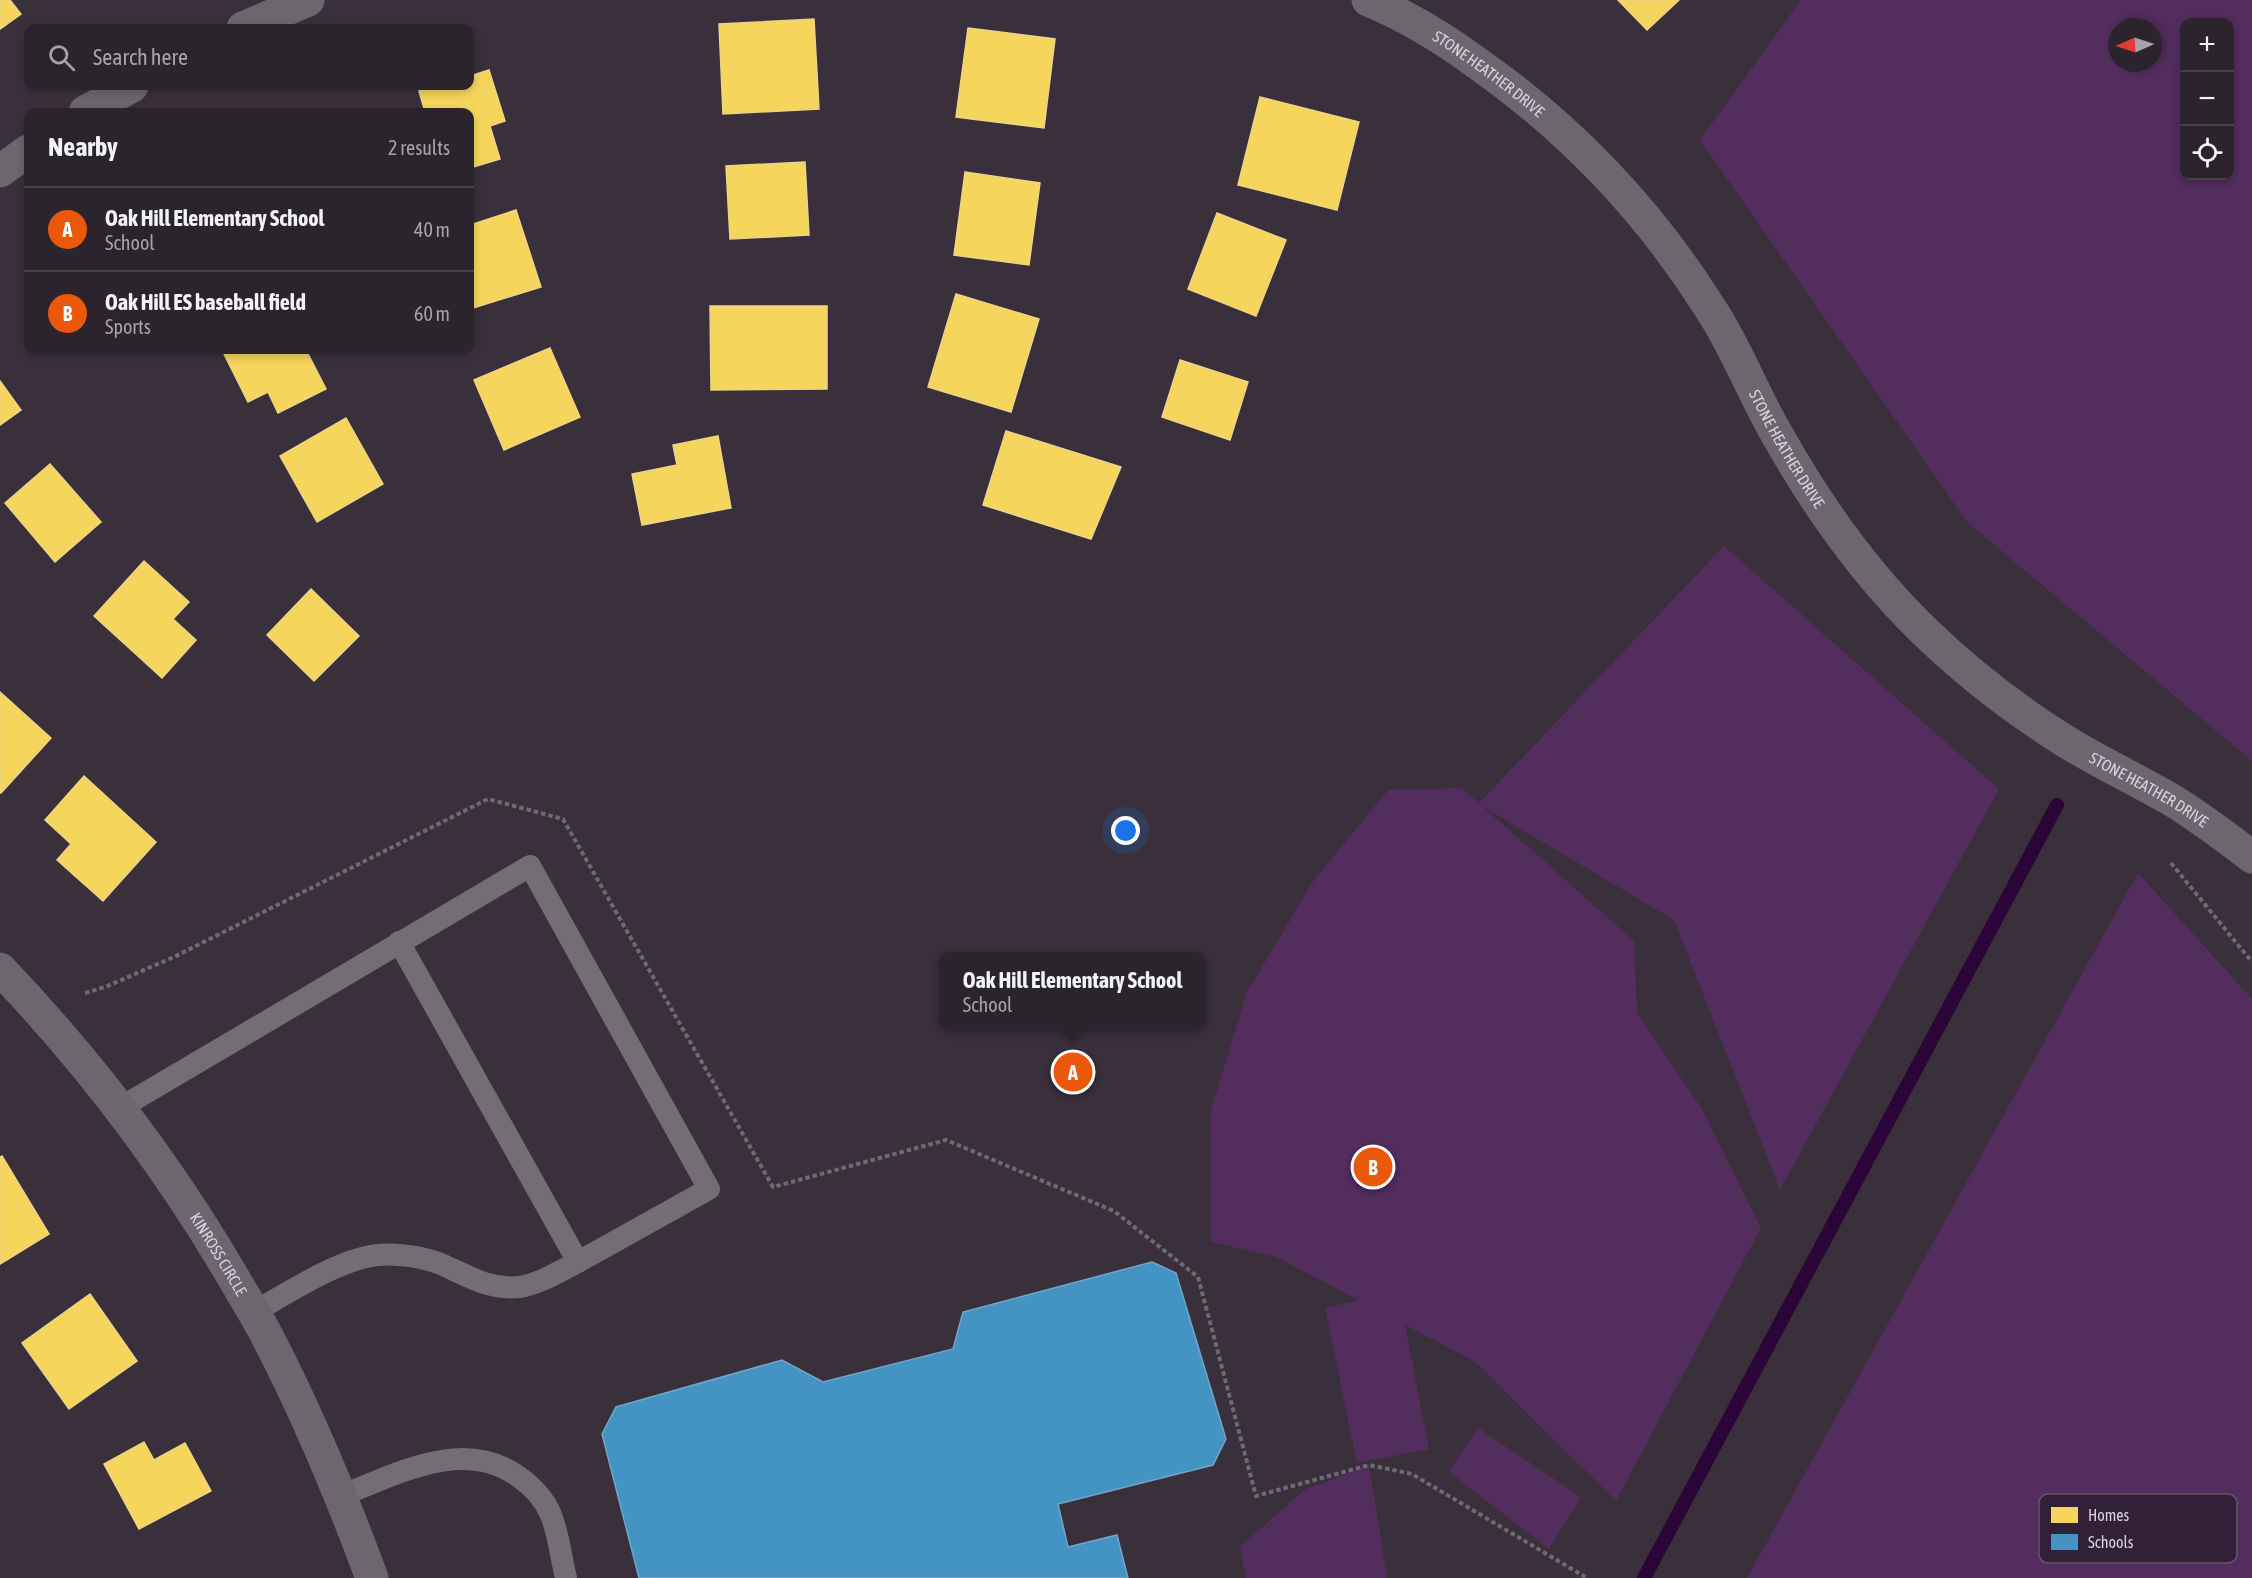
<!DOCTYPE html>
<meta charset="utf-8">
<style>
body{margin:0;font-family:"Asap Condensed",sans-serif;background:#332c35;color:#f1f3f6}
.controls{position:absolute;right:18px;top:18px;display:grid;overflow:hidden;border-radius:12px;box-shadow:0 3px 9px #0003}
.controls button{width:54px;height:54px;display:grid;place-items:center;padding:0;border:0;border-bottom:2px solid #474149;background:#2b242d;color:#f1f3f6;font:30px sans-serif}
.compass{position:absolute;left:2108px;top:18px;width:54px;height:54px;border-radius:50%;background:#2b242d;box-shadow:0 3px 9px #0003;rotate:267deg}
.you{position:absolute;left:1126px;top:831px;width:21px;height:21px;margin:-15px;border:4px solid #fff;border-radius:50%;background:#1a73e8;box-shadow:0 0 0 9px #1a73e833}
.badge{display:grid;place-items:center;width:39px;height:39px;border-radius:50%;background:#ea580c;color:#fff;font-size:20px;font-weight:700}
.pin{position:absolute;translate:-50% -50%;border:3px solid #fff;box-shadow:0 2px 6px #0006}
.popup{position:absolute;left:939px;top:952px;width:267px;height:78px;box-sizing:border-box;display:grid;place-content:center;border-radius:12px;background:#2b242d;filter:drop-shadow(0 2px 4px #0005);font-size:20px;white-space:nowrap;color:#a6a4aa}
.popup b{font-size:22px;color:#f1f3f6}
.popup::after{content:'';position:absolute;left:50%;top:100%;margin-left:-12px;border:12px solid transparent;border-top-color:#2b242d}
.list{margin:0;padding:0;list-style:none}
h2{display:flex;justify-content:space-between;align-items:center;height:78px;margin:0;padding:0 24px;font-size:26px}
h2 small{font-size:20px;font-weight:400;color:#a6a4aa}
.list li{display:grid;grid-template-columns:39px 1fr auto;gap:18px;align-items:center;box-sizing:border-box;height:84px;padding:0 24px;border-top:2px solid #474149}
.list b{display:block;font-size:22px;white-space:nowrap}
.list p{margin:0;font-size:20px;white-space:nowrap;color:#a6a4aa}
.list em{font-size:20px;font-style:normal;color:#a6a4aa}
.icon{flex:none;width:33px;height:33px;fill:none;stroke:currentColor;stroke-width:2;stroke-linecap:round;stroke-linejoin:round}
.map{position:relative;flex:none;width:2252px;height:1578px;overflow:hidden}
.search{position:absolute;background:#2b242d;box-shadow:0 3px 9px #0003;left:24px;top:24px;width:450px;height:66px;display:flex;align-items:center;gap:15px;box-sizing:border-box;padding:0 21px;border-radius:12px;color:#a6a4aa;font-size:22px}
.panel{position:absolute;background:#2b242d;box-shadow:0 3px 9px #0003;left:24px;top:108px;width:450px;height:246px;border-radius:12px}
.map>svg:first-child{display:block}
.green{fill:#522d5e;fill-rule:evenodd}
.homes{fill:#f6d55c;stroke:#eed484;stroke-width:1.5}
.schools{fill:#4393c3;stroke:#71a6cc;stroke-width:1.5}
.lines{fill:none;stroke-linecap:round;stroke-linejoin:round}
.stream{stroke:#2b0537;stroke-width:14}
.path{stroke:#6f6a70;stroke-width:4;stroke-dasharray:4.5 3;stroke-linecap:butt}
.lane{stroke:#726e73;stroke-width:22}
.secondary{stroke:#6c676f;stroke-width:33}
.labels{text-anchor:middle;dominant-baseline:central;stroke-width:6;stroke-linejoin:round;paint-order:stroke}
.street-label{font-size:16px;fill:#ddd2e1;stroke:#312037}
.key{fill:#312037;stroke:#65556a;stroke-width:1.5}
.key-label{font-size:16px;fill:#ddd2e1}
</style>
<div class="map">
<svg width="2252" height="1578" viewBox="0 0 2252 1578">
<rect width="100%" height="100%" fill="#39303c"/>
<g class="green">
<path d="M1801,0H2252V761L1967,522L1700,140ZM2184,22H2230V176H2184ZM2117,27H2153V63H2117Z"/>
<polygon points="1724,546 1999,789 1780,1190 1674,920 1482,806 1634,941 1637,1013 1702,1109 1761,1228 1616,1501 1474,1361 1405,1325 1429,1449 1357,1463 1325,1308 1359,1300 1276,1257 1211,1242 1210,1113 1247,992 1314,880 1388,790 1461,788 1479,803"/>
<polygon points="2138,873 2252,999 2252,1578 1747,1578"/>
<polygon points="1478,1428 1581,1497 1549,1549 1449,1472"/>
<polygon points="1369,1465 1387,1578 1246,1578 1240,1547 1304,1490"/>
</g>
<g class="homes">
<polygon points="0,0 10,0 21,14 0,29"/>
<polygon points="1618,0 1679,0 1647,30"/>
<polygon points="814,19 819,109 723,114 719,24"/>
<polygon points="968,28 1055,39 1044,128 956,117"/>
<polygon points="489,70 505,121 490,126 500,159 470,168 470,112 425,112 419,91 439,86 470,86 470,76"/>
<polygon points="1260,97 1359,122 1337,210 1238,185"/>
<polygon points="805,162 809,235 730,239 726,166"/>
<polygon points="965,172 1040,183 1029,265 954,255"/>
<polygon points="516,210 541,287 473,308 470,297 470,225"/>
<polygon points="1217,213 1286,240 1256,316 1188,289"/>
<polygon points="956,294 1039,319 1011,412 928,387"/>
<polygon points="710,306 827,306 827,389 711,390"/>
<polygon points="550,348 580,417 504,450 474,380"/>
<polygon points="222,350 306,350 326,389 278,413 268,392 248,402"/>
<polygon points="1180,360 1248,382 1230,440 1162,417"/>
<polygon points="0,381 21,410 0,425"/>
<polygon points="346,418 383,484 317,522 280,456"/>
<polygon points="1006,431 1121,467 1091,539 983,505"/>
<polygon points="718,436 731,508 642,525 632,474 677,465 673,445"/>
<polygon points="50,464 101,522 55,562 5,503"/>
<polygon points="144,561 189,602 173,619 196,640 162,678 94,616"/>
<polygon points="311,589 359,636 314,681 267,635"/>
<polygon points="0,692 51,738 1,793 0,793"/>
<polygon points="84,776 156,842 103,901 57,860 71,844 45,820"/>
<polygon points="2,1156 49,1234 0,1264 0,1157"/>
<polygon points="90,1294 137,1361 69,1409 22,1343"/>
<polygon points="144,1442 154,1460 185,1443 211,1491 139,1529 104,1464"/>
</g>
<polygon class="schools" points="1152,1262 1176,1273 1226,1439 1213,1465 1058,1504 1068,1547 1117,1535 1128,1578 639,1578 602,1434 616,1407 782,1360 823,1382 953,1349 963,1312"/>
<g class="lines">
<polyline class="stream" points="1644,1578 2057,805"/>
<g class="path">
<polyline points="2171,863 2252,962"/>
<polyline points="85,993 105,987 174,957 488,799 563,819 773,1187 946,1140 1114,1211 1198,1277 1256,1496 1369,1465 1412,1474 1587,1578"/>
</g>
<g class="lane">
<polyline points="120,1108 530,866 709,1189 578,1262 399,942"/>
<path d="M254,1312C288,1293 339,1259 378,1255C398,1253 423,1257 441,1264C468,1276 489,1290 519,1287C540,1284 560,1271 578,1262"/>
<path d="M340,1496C396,1475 463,1436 519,1477C532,1486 545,1500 551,1515C559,1535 561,1558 566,1578"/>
</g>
<g class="secondary">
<path id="s1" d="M1368,0C1407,16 1443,38 1477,63C1571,129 1649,211 1710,308C1736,347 1752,391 1775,431C1814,501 1863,571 1921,628C1964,670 2014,709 2065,741C2099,762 2135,779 2170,799C2198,816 2226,837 2252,857"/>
<polyline points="243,28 308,0"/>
<polyline points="85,112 132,86"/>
<polyline points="0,171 28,151"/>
<path id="s2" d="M0,969C89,1062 168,1166 233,1277C245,1298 258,1318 269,1340C309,1417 342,1497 372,1578"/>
</g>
</g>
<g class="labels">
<g class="street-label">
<text stroke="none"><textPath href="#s1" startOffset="142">STONE HEATHER DRIVE</textPath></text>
<text stroke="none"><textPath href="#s1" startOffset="627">STONE HEATHER DRIVE</textPath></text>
<text stroke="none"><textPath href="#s1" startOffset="1132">STONE HEATHER DRIVE</textPath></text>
<text stroke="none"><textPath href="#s2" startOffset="360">KINROSS CIRCLE</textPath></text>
</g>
</g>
<rect x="2039" y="1494" width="198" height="69" rx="9" class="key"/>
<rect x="2051" y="1507" width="27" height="16" fill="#f6d55c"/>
<rect x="2051" y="1534" width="27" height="16" fill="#4393c3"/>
<g class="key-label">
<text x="2088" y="1521">Homes</text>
<text x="2088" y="1548">Schools</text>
</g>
</svg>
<div class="controls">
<button>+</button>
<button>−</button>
<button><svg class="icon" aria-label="locate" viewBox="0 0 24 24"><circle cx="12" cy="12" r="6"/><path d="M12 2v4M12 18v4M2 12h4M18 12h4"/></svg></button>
</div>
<svg class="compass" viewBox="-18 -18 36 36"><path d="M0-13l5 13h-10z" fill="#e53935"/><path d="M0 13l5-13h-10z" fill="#a6a4aa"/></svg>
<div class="you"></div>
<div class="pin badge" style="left:1073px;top:1072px">A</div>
<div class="popup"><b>Oak Hill Elementary School</b>School</div>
<div class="pin badge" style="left:1373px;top:1167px">B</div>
<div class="search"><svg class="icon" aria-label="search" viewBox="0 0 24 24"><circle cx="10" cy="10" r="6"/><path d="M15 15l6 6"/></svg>Search here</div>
<section class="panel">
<h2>Nearby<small>2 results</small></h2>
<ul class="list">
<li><span class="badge">A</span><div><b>Oak Hill Elementary School</b><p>School</p></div><em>40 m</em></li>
<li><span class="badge">B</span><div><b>Oak Hill ES baseball field</b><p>Sports</p></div><em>60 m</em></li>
</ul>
</section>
</div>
